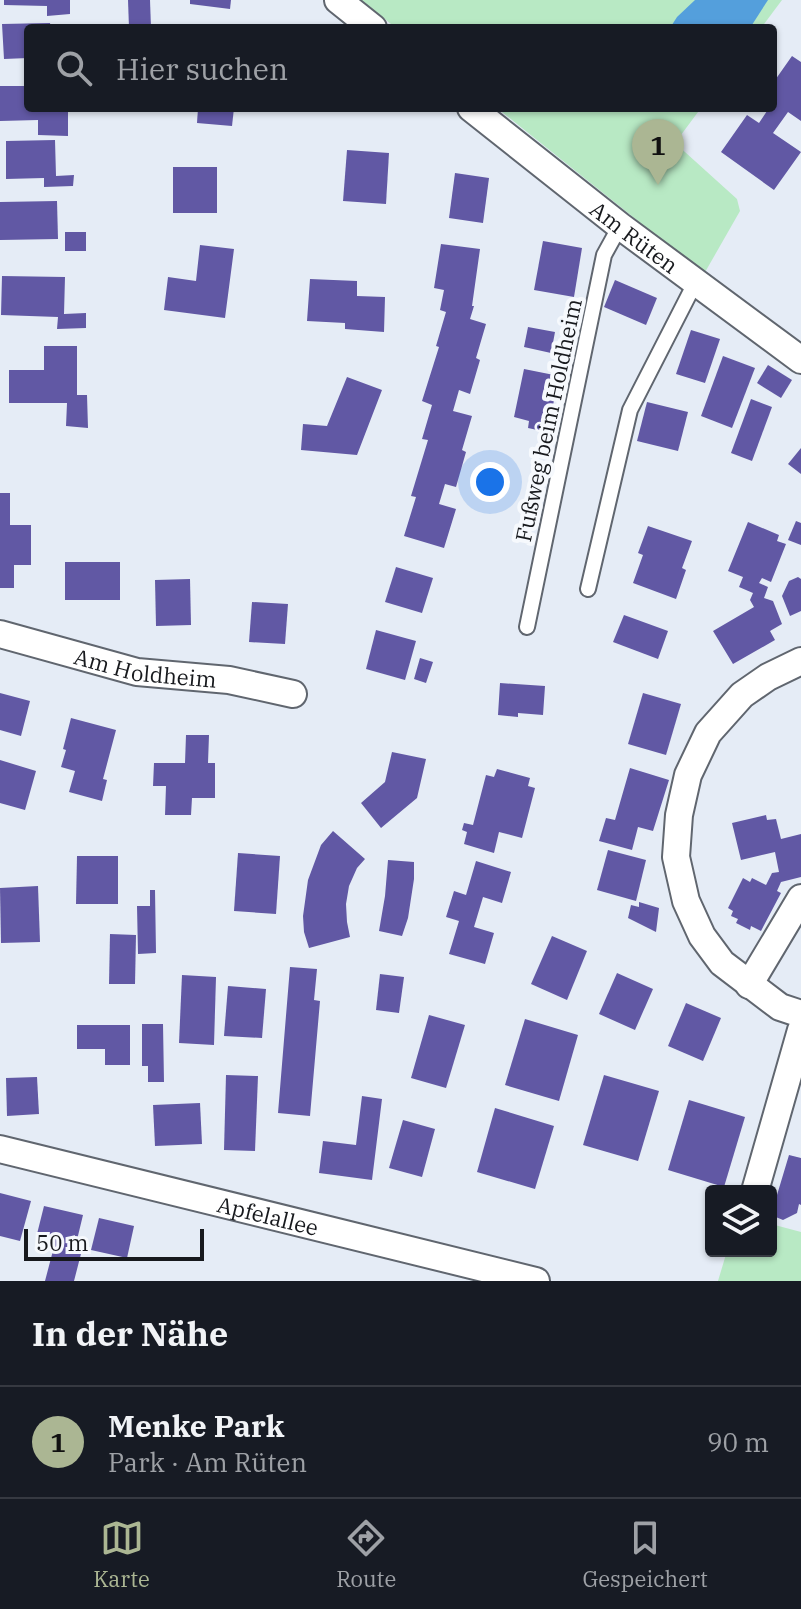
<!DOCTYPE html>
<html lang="de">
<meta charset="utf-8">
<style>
body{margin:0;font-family:"IBM Plex Serif",serif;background:#242831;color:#f1f3f6}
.controls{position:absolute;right:24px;bottom:24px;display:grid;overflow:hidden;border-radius:8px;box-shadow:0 2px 6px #0004}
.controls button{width:72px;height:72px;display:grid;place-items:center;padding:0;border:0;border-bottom:2px solid #363941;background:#171b24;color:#f1f3f6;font:40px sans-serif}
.scale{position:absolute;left:24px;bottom:20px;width:180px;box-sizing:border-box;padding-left:8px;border:4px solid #17191d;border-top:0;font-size:22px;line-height:28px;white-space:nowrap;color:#17191d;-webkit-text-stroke:6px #f6f9fd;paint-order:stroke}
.you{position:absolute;left:490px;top:482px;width:28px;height:28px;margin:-20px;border:6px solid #fff;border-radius:50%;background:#1a73e8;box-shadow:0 0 0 12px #1a73e833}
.badge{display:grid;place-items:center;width:52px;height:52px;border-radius:50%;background:#abb693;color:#111;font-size:26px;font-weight:700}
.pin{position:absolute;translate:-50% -66px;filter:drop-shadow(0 2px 4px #0008)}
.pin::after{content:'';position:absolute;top:42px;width:28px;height:24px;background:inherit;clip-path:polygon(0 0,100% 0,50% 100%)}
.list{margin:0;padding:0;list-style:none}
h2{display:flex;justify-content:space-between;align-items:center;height:104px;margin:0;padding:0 32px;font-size:34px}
h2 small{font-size:26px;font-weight:400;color:#9ea1a6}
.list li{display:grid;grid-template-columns:52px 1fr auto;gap:24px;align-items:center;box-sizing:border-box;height:112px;padding:0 32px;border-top:2px solid #363941}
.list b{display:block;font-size:30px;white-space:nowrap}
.list p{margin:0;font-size:26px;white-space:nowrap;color:#9ea1a6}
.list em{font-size:26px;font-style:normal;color:#9ea1a6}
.icon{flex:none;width:44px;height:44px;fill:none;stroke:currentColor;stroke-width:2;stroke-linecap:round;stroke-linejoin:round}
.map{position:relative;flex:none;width:801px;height:1281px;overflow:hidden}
.search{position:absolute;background:#171b24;box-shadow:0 2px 6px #0004;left:24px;right:24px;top:24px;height:88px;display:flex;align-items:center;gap:20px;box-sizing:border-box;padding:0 28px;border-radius:8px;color:#9ea1a6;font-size:30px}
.sheet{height:216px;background:#171b24}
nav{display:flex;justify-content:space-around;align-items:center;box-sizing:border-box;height:112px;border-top:2px solid #363941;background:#171b24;font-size:22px;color:#9ea1a6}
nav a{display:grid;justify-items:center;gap:4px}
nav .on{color:#abb693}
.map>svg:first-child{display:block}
.green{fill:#b8e9c4}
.water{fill:#549fdc}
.building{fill:#6158a4}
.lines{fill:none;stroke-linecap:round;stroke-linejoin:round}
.lane-casing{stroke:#60666f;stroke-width:18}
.street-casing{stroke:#60666f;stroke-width:30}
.lane{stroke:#fff;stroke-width:14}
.street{stroke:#fff;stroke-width:26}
.labels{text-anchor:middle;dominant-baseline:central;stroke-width:8;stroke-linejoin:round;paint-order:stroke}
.street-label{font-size:22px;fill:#17191d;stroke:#f6f9fd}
</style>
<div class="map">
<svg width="801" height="1281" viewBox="0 0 801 1281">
<rect width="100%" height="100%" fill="#e5ecf6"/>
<g class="green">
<polygon points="361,0 782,0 761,28 396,28"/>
<polygon points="497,108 701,108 675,143 737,199 740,211 704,274"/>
<polygon points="771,1224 801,1232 801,1281 718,1281 727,1251 771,1251"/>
</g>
<polygon class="water" points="695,0 768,0 750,28 670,28 677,17"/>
<g class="building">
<polygon points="4,0 70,0 70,14 47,16 47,6 4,5"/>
<polygon points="128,0 150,0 151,28 129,28"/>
<polygon points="190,0 231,0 230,9 190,4"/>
<polygon points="50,23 51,28 28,28 28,58 4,59 2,24"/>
<polygon points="792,56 801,62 801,121 788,112 773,133 801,152 774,190 721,152 747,115 759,123 769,108 773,108 773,83"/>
<polygon points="0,86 28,86 28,108 42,108 43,112 68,112 68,136 38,135 38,120 0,121"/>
<polygon points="198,108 234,108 232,126 197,123"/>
<polygon points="55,140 56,176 74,175 73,186 44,187 44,178 6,179 6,141"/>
<polygon points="347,150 389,153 386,204 343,201"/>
<rect x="173" y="167" width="44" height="46"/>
<polygon points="455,173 489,178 483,223 449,218"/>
<polygon points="57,201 58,239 0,240 0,202"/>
<rect x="65" y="232" width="21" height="19"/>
<polygon points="543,241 582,248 574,297 534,290"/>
<polygon points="441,244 480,249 472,306 474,306 470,319 486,324 476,358 480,360 470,394 459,390 453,411 472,416 462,450 466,452 456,487 445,484 439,504 456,509 444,548 404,536 416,497 411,496 428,440 422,439 432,405 422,401 439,347 436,346 446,312 440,310 444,290 434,288"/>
<polygon points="200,245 234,249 225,318 164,310 168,277 196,281"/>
<polygon points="2,276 65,277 64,314 86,313 86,328 57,329 58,317 1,315"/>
<polygon points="310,279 357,281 357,296 385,297 384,332 345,329 345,323 307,321"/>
<polygon points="615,280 657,298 646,325 604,307"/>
<polygon points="528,327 555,332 551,353 524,347"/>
<polygon points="691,330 720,339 705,383 676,374"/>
<polygon points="44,346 77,346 77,395 87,395 88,428 66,426 67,403 9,403 9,370 44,370"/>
<polygon points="723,356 755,368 732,428 701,416"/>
<polygon points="768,365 792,380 781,398 757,383"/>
<polygon points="524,369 559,376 549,425 544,424 542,431 528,428 529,421 514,417"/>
<polygon points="347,377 382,390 357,455 301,450 303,424 327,426"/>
<polygon points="751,399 772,407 752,461 731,453"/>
<polygon points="647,402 688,412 678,451 637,441"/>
<polygon points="801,448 801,474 788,464"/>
<polygon points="0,493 10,493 10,525 31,525 31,565 14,565 14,588 0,588"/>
<polygon points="796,521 801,523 801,545 788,540"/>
<polygon points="748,522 779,535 777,541 786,544 771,582 762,578 759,583 768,587 764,598 773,601 782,624 770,631 775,640 733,664 713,631 754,607 750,600 753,593 739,587 743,577 728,571"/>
<polygon points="648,526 692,541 682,568 686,570 676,599 633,583 643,555 638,553"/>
<rect x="65" y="562" width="55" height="38"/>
<polygon points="396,567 433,578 422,613 385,602"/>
<polygon points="798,577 801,579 801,611 790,616 782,596 789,581"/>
<polygon points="190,579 191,625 156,626 155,580"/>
<polygon points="252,602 288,604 285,644 249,642"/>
<polygon points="624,615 668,631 658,659 613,642"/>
<polygon points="376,630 416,641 405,680 366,669"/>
<polygon points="420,658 433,662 426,683 414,679"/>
<polygon points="500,683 545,686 543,715 518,713 518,717 498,715"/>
<polygon points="0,693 30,701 21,736 0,730"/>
<polygon points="643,693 681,704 666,755 628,744"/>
<polygon points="71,718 116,730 103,779 107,780 102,801 69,792 75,771 61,767 66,750 63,749"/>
<polygon points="186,735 209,735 208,763 215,763 215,798 192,798 191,815 165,815 166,786 153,786 154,763 185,763"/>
<polygon points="392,752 426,759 417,798 381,828 361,803 385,782"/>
<polygon points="0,760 36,771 25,810 0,803"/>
<polygon points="630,768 669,780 653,831 638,827 632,850 599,841 606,818 615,820"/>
<polygon points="497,769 530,778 528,786 535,788 522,838 499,832 494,853 464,844 467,832 462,830 464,823 473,825 486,775 494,777"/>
<polygon points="766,815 767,820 776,819 781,839 801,834 801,877 781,882 777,891 781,893 761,931 751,926 750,930 736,923 738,919 731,916 733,911 728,908 743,878 750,882 752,878 766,885 772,873 779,872 775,852 741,860 732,823"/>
<polygon points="333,831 365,859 357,868 349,886 346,904 347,922 350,937 309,948 304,932 303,916 308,880 321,845"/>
<polygon points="608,850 646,860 636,901 597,890"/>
<polygon points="238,853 280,856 276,914 234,911"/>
<polygon points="77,856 118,856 118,904 76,904"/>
<polygon points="388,860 414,862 414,879 408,918 402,936 379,931 385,896"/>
<polygon points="476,861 511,872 502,903 483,897 474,927 494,933 485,964 449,954 459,921 446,917 454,891 466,895"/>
<polygon points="38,886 40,942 1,943 0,888"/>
<polygon points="150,890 155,890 156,953 138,954 137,906 150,906"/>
<polygon points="639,902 659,908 656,932 628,918 631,905 639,907"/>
<polygon points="110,934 136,935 135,984 109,984"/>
<polygon points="552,936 587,951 567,1000 531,984"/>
<polygon points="290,967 317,969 314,1000 320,1001 310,1116 278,1113"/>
<polygon points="617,973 653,989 635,1030 599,1014"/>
<polygon points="380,974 404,977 399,1013 376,1010"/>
<polygon points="182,975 216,977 214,1045 179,1043"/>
<polygon points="228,986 266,989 262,1038 224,1036"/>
<polygon points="686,1003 721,1018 703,1061 668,1046"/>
<polygon points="429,1015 465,1025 446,1088 411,1078"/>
<polygon points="525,1019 578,1035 559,1101 505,1085"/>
<polygon points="142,1024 163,1024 164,1082 148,1082 148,1066 142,1066"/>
<polygon points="77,1025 130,1025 130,1065 105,1065 105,1049 77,1049"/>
<polygon points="226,1075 258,1076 255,1151 224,1150"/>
<polygon points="604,1075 659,1091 638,1161 583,1145"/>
<polygon points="37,1077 39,1114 7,1116 6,1078"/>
<polygon points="362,1096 382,1099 372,1180 319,1173 323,1141 356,1145"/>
<polygon points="689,1100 745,1117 724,1187 668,1170"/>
<polygon points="200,1103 202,1144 155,1146 153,1105"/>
<polygon points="495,1108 554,1126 535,1189 477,1172"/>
<polygon points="403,1120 435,1129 422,1177 389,1168"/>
<polygon points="789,1155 801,1158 801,1205 799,1204 797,1213 783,1220 771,1215"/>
<polygon points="0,1193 31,1201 20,1241 0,1236"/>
<polygon points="44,1206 83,1215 76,1244 83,1246 74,1281 45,1281 55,1243 36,1238"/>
<polygon points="99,1218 134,1226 127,1258 91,1250"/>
</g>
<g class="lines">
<defs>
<g id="lane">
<polyline points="588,589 630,410 695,283"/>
<polyline points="527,627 604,255 620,226"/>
</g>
<g id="street">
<polyline points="338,0 373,28"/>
<path id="s1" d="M471,108L620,226L801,360"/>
<path id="s2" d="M0,634L137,672L229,680L293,694"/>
<polyline points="801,661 768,677 742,695 708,733 688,775 679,815 676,857 686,901 702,936 722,963 780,1007 801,1014"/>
<polyline points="749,985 801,898"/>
<path id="s3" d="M0,1149L536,1281"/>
<polyline points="755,1191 801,1030"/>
</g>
</defs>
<use href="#lane" class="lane-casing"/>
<use href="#street" class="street-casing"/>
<use href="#lane" class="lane"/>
<use href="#street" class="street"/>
</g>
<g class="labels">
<g class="street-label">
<text stroke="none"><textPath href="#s1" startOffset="208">Am Rüten</textPath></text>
<text transform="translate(548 420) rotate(-78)">Fußweg beim Holdheim</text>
<text stroke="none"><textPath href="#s2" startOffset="150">Am Holdheim</textPath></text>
<text stroke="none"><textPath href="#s3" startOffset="276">Apfelallee</textPath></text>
</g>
</g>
</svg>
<div class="controls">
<button><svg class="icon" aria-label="layers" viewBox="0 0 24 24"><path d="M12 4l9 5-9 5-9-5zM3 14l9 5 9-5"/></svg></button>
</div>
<div class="scale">50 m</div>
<div class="you"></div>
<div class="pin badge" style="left:658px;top:185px">1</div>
<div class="search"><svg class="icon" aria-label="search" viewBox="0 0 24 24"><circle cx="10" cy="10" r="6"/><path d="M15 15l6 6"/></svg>Hier suchen</div>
</div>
<section class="sheet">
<h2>In der Nähe<small></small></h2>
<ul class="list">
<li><span class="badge">1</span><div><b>Menke Park</b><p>Park · Am Rüten</p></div><em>90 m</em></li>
</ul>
</section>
<nav>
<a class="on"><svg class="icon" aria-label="map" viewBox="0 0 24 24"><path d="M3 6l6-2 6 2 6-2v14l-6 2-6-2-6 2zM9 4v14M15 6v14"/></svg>Karte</a>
<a><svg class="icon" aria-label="directions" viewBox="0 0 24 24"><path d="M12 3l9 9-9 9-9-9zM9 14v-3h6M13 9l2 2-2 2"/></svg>Route</a>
<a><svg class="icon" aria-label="saved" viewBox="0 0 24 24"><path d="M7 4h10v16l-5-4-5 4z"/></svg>Gespeichert</a>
</nav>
